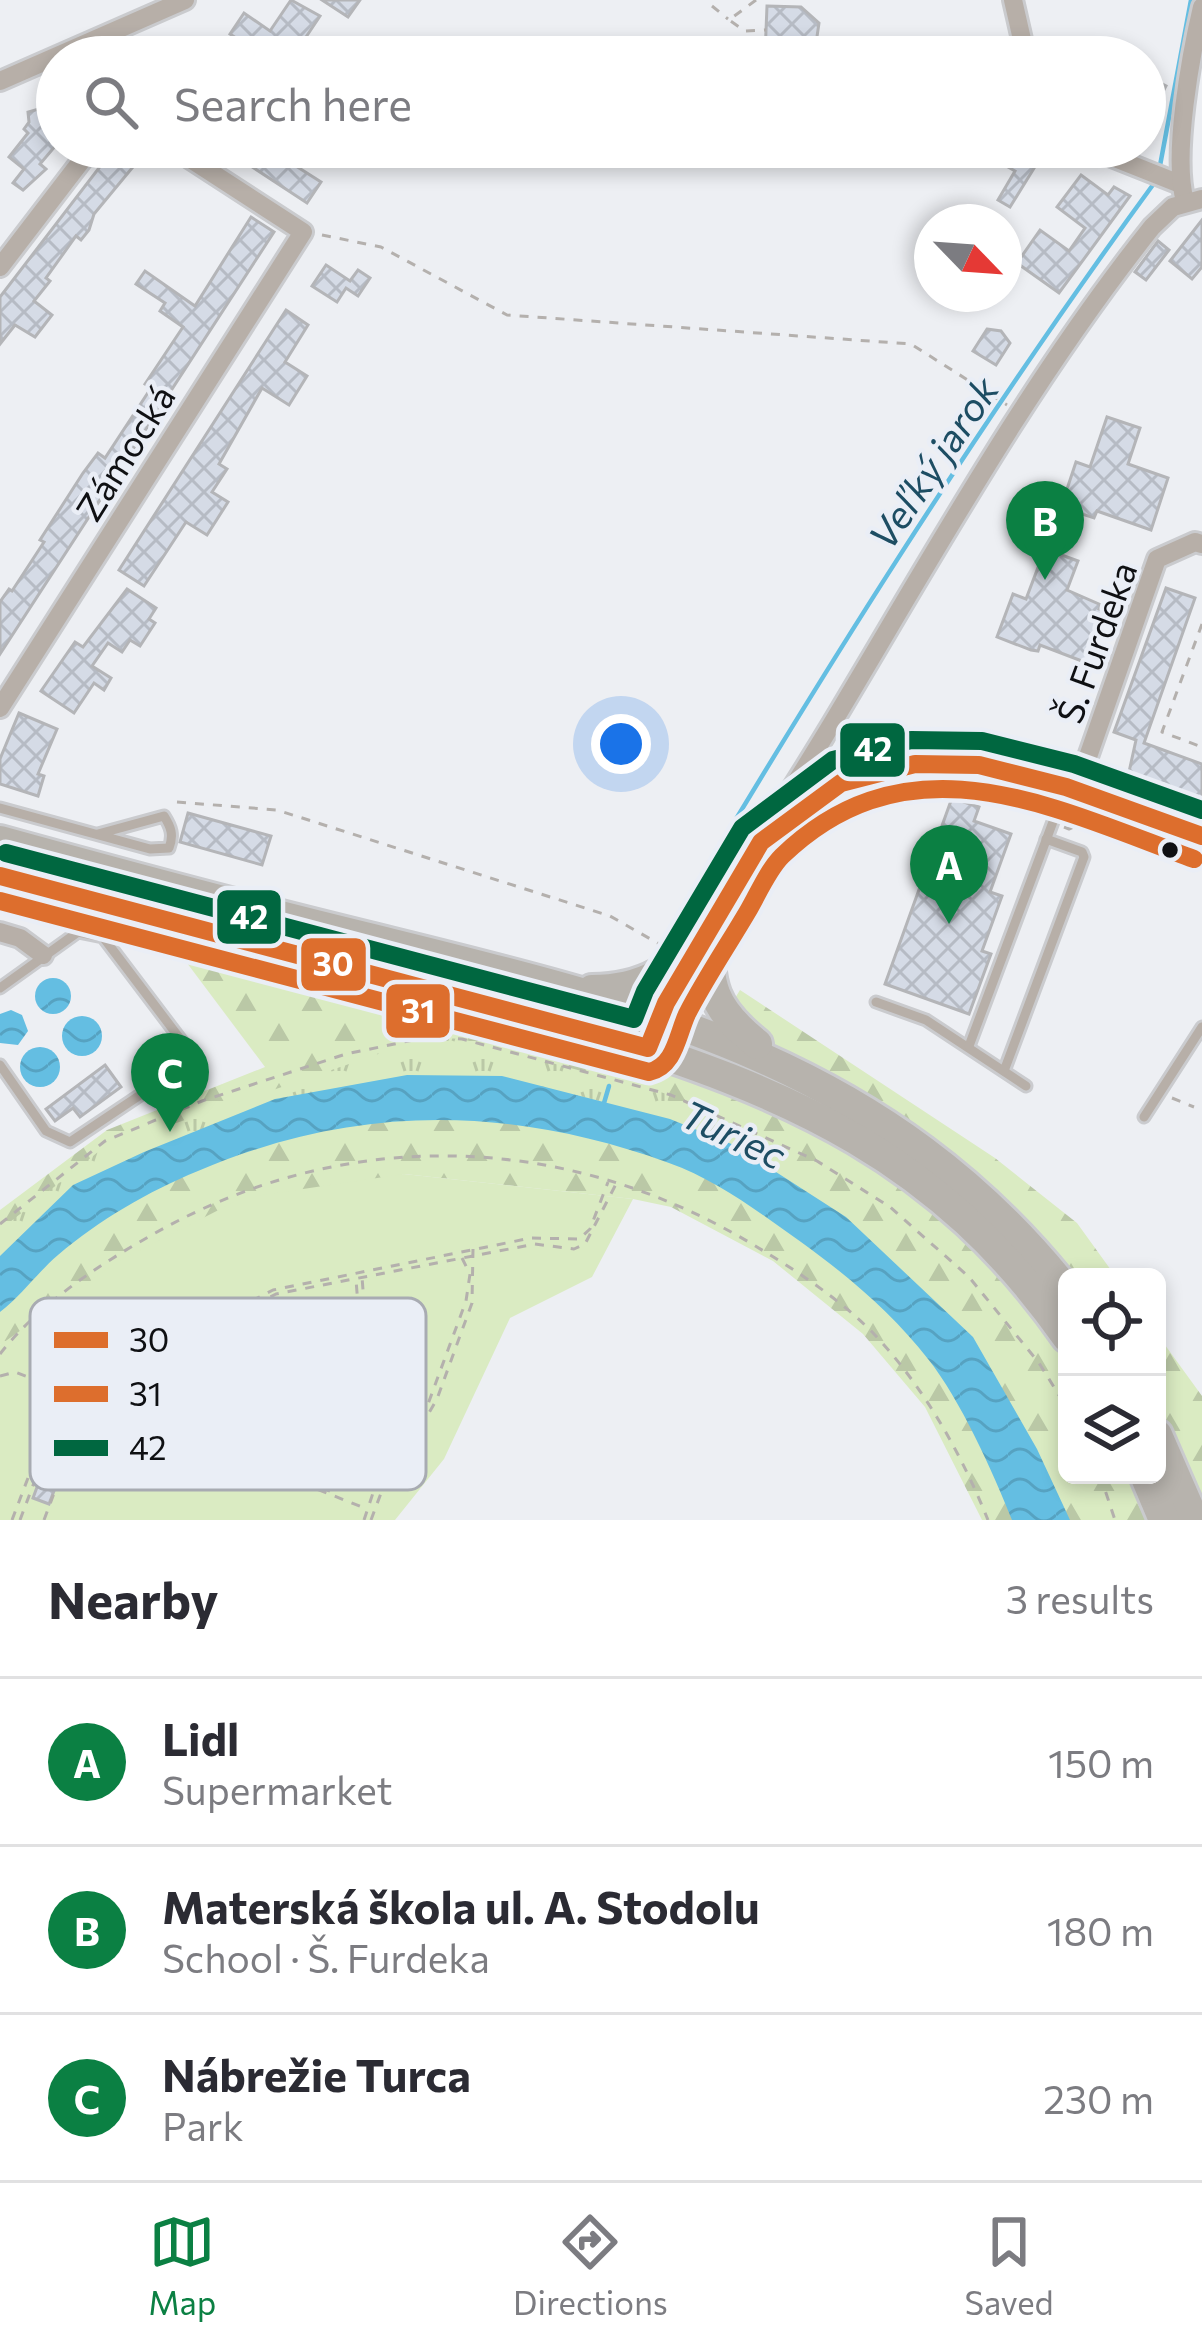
<!DOCTYPE html>
<meta charset="utf-8">
<style>
body{margin:0;font-family:Commissioner,sans-serif;background:#f7f7f7;color:#2b2b33}
.controls{position:absolute;right:36px;bottom:36px;display:grid;overflow:hidden;border-radius:18px;box-shadow:0 6px 18px #0003}
.controls button{width:108px;height:108px;display:grid;place-items:center;padding:0;border:0;border-bottom:3px solid #e1e1e2;background:#fff;color:#2b2b33;font:60px sans-serif}
.compass{position:absolute;left:914px;top:204px;width:108px;height:108px;border-radius:50%;background:#fff;box-shadow:0 6px 18px #0003;rotate:115deg}
.you{position:absolute;left:621px;top:744px;width:42px;height:42px;margin:-30px;border:9px solid #fff;border-radius:50%;background:#1a73e8;box-shadow:0 0 0 18px #1a73e833}
.badge{display:grid;place-items:center;width:78px;height:78px;border-radius:50%;background:#0b8043;color:#fff;font-size:39px;font-weight:700}
.pin{position:absolute;translate:-50% -99px;filter:drop-shadow(0 3px 6px #0008)}
.pin::after{content:'';position:absolute;top:63px;width:42px;height:36px;background:inherit;clip-path:polygon(0 0,100% 0,50% 100%)}
.list{margin:0;padding:0;list-style:none}
h2{display:flex;justify-content:space-between;align-items:center;height:156px;margin:0;padding:0 48px;font-size:51px}
h2 small{font-size:39px;font-weight:400;color:#7c7c81}
.list li{display:grid;grid-template-columns:78px 1fr auto;gap:36px;align-items:center;box-sizing:border-box;height:168px;padding:0 48px;border-top:3px solid #e1e1e2}
.list b{display:block;font-size:45px;white-space:nowrap}
.list p{margin:0;font-size:39px;white-space:nowrap;color:#7c7c81}
.list em{font-size:39px;font-style:normal;color:#7c7c81}
.icon{flex:none;width:66px;height:66px;fill:none;stroke:currentColor;stroke-width:2;stroke-linecap:round;stroke-linejoin:round}
.map{position:relative;flex:none;width:1202px;height:1520px;overflow:hidden}
.search{position:absolute;background:#fff;box-shadow:0 6px 18px #0003;left:36px;right:36px;top:36px;height:132px;display:flex;align-items:center;gap:30px;box-sizing:border-box;padding:0 42px;border-radius:66px;color:#7c7c81;font-size:45px}
.sheet{height:660px;background:#fff}
nav{display:flex;justify-content:space-around;align-items:center;box-sizing:border-box;height:168px;border-top:3px solid #e1e1e2;background:#fff;font-size:33px;color:#7c7c81}
nav a{display:grid;justify-items:center;gap:6px}
nav .on{color:#0b8043}
.map>svg:first-child{display:block}
.forest{fill:url(#forest-firs)}
.park{fill:url(#park-tufts)}
.pitch{fill:#daebc2}
.water{fill:url(#water-waves)}
.lines{fill:none;stroke-linecap:round;stroke-linejoin:round}
.stream{stroke:#64bee2;stroke-width:4.5}
.building{fill:url(#building-cross-hatch);stroke:#b4b5b8;stroke-width:3}
.lane-casing{stroke:#cacbce;stroke-width:15}
.street-casing{stroke:#cacbce;stroke-width:24}
.primary-casing{stroke:#cacbce;stroke-width:36}
.path{stroke:#b4b0ad;stroke-width:3;stroke-dasharray:9 9;stroke-linecap:butt}
.lane{stroke:#b7afa8;stroke-width:9}
.street{stroke:#b7afa8;stroke-width:18}
.primary{stroke:#b7b3ad;stroke-width:30}
.bus-1-casing{stroke:#eaeef6;stroke-width:27}
.bus-2-casing{stroke:#eaeef6;stroke-width:27}
.bus-3-casing{stroke:#eaeef6;stroke-width:27}
.bus-1{stroke:#dd6e2d;stroke-width:18}
.bus-2{stroke:#dd6e2d;stroke-width:18}
.bus-3{stroke:#006740;stroke-width:18}
.bus-dot{fill:#0f1013;stroke:#eaeef6;stroke-width:4.5}
.labels{text-anchor:middle;dominant-baseline:central;stroke-width:9;stroke-linejoin:round;paint-order:stroke}
.street-label{font-size:36px;fill:#0f1013;stroke:#eaeef6}
.water-label{font-size:39px;font-style:italic;fill:#1d4d63;stroke:#eaeef6}
.key{fill:#eaeef6;stroke:#a8abb2;stroke-width:3}
.key-label{font-size:33px;fill:#0f1013}
.line-badge{stroke:#eaeef6;stroke-width:4.5}
.badge-label{font-size:33px;text-anchor:middle;font-weight:bold;fill:#fff}
</style>
<div class="map">
<svg width="1202" height="1520" viewBox="0 0 1202 1520">
<defs>
<pattern id="forest-firs" width="22" height="20" patternUnits="userSpaceOnUse" patternTransform="scale(3)"><rect width="22" height="20" fill="#daebc2"/><path d="M5 1l3.5 6h-7zM16 11l3.5 6h-7z" fill="#bac8a6"/></pattern>
<pattern id="park-tufts" width="24" height="20" patternUnits="userSpaceOnUse" patternTransform="scale(3)"><rect width="24" height="20" fill="#daebc2"/><path d="M3 7l-1-3M5 7V3M7 7l1-3M15 17l-1-3M17 17v-4M19 17l1-3" fill="none" stroke="#bac8a6"/></pattern>
<pattern id="water-waves" width="16" height="10" patternUnits="userSpaceOnUse" patternTransform="scale(3)"><rect width="16" height="10" fill="#64bee2"/><path d="M0 5q4-4 8 0t8 0" fill="none" stroke="#56a2c1"/></pattern>
<pattern id="building-cross-hatch" width="8" height="8" patternUnits="userSpaceOnUse" patternTransform="scale(3)"><rect width="8" height="8" fill="#d5dbe6"/><path d="M0 0l8 8M0 8l8-8" fill="none" stroke="#b6bbc4"/></pattern>
</defs>
<rect width="100%" height="100%" fill="#edeff3"/>
<polygon class="forest" points="175,947 598,1052 685,1080 740,990 995,1158 1077,1223 1116,1277 1067,1277 1067,1475 1157,1475 1157,1334 1202,1396 1202,1520 982,1520 925,1407 863,1334 773,1261 671,1207 633,1199 404,1174 0,1345 0,1210 107,1130 265,1067"/>
<polygon class="park" points="428,1037 462,1039 671,1095 662,1117 502,1076 407,1075 24,1229 0,1256 0,1230 103,1148"/>
<polygon class="pitch" points="404,1174 633,1199 592,1277 510,1318 444,1459 395,1520 0,1520 0,1345 117,1262 242,1198"/>
<g class="water">
<circle cx="53" cy="996" r="18"/>
<polygon points="11,1010 22,1015 28,1031 18,1045 0,1043 0,1014"/>
<circle cx="82" cy="1036" r="20"/>
<circle cx="40" cy="1067" r="20"/>
<path d="M407,1075L502,1076L670,1119L734,1145L846,1217L973,1337L1037,1449L1070,1520H1012C993,1472 960,1399 928,1359C893,1314 847,1275 801,1242C760,1213 717,1180 669,1163C509,1105 355,1104 198,1171C149,1191 99,1220 58,1255C37,1273 22,1295 0,1312V1256L73,1185L144,1152L275,1099Z"/>
</g>
<g class="lines">
<g class="stream">
<polyline points="1159,171 1191,0"/>
<path d="M665,938C818,679 978,424 1155,182"/>
<polyline points="604,1103 609,1086"/>
</g>
</g>
<g class="building">
<polygon points="291,0 320,16 300,46 288,38 278,54 256,40 251,48 230,34 244,13 270,31"/>
<polygon points="322,0 360,0 348,17"/>
<polygon points="767,6 801,7 819,23 814,57 765,55"/>
<polygon points="1145,75 1166,86 1156,105 1145,99"/>
<polygon points="44,103 57,113 57,144 40,164 46,169 23,190 13,183 24,169 9,157 28,133 24,129 29,122 28,112 39,109"/>
<polygon points="115,147 130,147 142,156 94,214 89,230 81,240 76,236 46,278 50,281 34,301 52,315 35,337 15,325 0,344 0,297"/>
<polygon points="222,147 266,147 321,182 307,203"/>
<polygon points="1020,147 1041,157 1010,207 998,200 1015,171 1008,167"/>
<polygon points="1081,175 1108,195 1114,187 1130,196 1059,293 1017,263 1040,230 1069,251 1085,228 1057,207"/>
<polygon points="251,217 274,232 0,654 0,602 9,589 12,591 44,542 40,540 83,473 98,453 105,458 151,388 145,384 183,327 160,311 165,303 136,284 145,271 195,306"/>
<polygon points="1202,220 1202,267 1192,279 1170,261"/>
<polygon points="1158,241 1169,250 1146,280 1135,272"/>
<polygon points="326,265 350,281 358,270 370,278 358,296 346,288 337,302 312,286"/>
<polygon points="286,310 308,325 285,362 307,376 289,405 262,388 219,464 227,469 212,492 228,502 207,535 186,522 144,586 119,570"/>
<polygon points="987,329 1001,331 1010,343 996,365 973,351"/>
<polygon points="1107,417 1140,428 1128,464 1168,478 1151,530 1097,511 1094,518 1061,507 1076,462 1090,467"/>
<polygon points="1045,549 1078,561 1067,590 1101,605 1099,609 1106,612 1087,663 1040,645 1038,651 1031,650 997,637 1013,594 1026,599"/>
<polygon points="1166,588 1195,598 1144,743 1202,764 1202,798 1129,772 1136,740 1114,732"/>
<polygon points="127,589 156,608 149,619 155,623 140,646 130,640 122,652 108,643 92,666 111,678 104,690 94,683 74,713 41,691 75,642 83,647"/>
<polygon points="19,713 57,729 38,774 44,776 38,796 0,784 0,759"/>
<polygon points="952,798 979,807 974,821 1011,834 990,892 1002,896 982,951 991,954 969,1014 885,984"/>
<polygon points="188,813 271,836 262,865 180,842"/>
<polygon points="105,1065 121,1087 80,1117 73,1108 55,1121 46,1109"/>
<polygon points="62,1419 79,1425 49,1504 33,1498"/>
</g>
<g class="lines">
<defs>
<g id="lane">
<path d="M0,808L150,849L169,848C174,835 171,827 164,816L98,834"/>
<polyline points="0,988 78,932 103,937 184,1044 184,1058 176,1071 70,1142 46,1131 0,1065"/>
<polyline points="876,1002 926,1020 1026,1086"/>
<polyline points="969,1046 1066,787"/>
<polyline points="1004,1071 1084,857 1082,852 1046,839"/>
<polyline points="1144,1117 1202,1027"/>
</g>
<g id="street">
<polyline points="1013,0 1026,57"/>
<polyline points="0,81 185,0"/>
<polyline points="1087,147 1180,184"/>
<path d="M1185,201C1172,156 1191,54 1202,7"/>
<polyline points="0,267 92,147"/>
<polyline points="0,708 303,232 172,147"/>
<polyline points="1076,791 1157,559 1195,542 1202,544"/>
<path d="M774,831C795,814 817,794 842,783C961,728 1090,797 1202,836"/>
<polyline points="0,932 20,938 43,955"/>
<path d="M648,1048C691,939 766,833 827,732C930,561 1027,384 1152,227L1173,207L1202,199"/>
</g>
<g id="primary">
<path d="M0,841C123,875 245,908 369,938C640,1005 884,1060 1067,1291"/>
<path d="M0,876L587,1030C790,1092 941,1157 1067,1337"/>
<path d="M709,930C707,986 712,1008 757,1044"/>
<path d="M592,990C645,990 675,969 709,930"/>
<polyline points="1157,1435 1194,1520"/>
<polyline points="1145,1475 1164,1520"/>
</g>
</defs>
<use href="#lane" class="lane-casing"/>
<use href="#street" class="street-casing"/>
<use href="#primary" class="primary-casing"/>
<g class="path">
<polyline points="756,0 729,20 745,31 766,30"/>
<polyline points="712,6 728,19"/>
<polyline points="322,235 381,247 507,315 911,344 1007,405"/>
<polyline points="1202,624 1162,732 1202,747"/>
<polyline points="1039,757 1066,765"/>
<polyline points="1098,775 1202,813"/>
<polyline points="177,802 277,810 610,916 661,945"/>
<polyline points="1064,827 1069,829 1093,819 1181,851"/>
<path d="M731,927C743,908 753,889 766,871C825,791 930,771 1020,795L1035,816"/>
<polyline points="1172,1098 1194,1107"/>
<polyline points="0,1224 105,1141 202,1101 346,1054 428,1037 462,1039 671,1095 817,1161 890,1207 969,1277 1039,1363 1067,1408"/>
<polyline points="473,1249 472,1303 437,1399 422,1425 402,1441 387,1477 124,1379 136,1360 273,1290 531,1238 579,1239 590,1229 608,1182"/>
<polyline points="462,1258 470,1274 466,1301 428,1404 421,1418 398,1436 382,1466 147,1381 140,1370 143,1363 276,1294 535,1244 574,1249 585,1244 616,1184"/>
<polyline points="247,1311 268,1339"/>
<path d="M0,1354C38,1305 97,1266 150,1236C344,1124 567,1131 757,1247C797,1271 841,1300 874,1334C924,1387 961,1453 988,1520"/>
<polyline points="82,1371 107,1406 362,1507"/>
<polyline points="0,1376 15,1372 59,1389"/>
<polyline points="199,1399 203,1389 217,1382 214,1369 203,1368 197,1373 197,1385 203,1389"/>
<polyline points="318,1443 317,1432 364,1303 362,1277"/>
<polyline points="305,1446 358,1305 356,1280"/>
<polyline points="1100,1475 1115,1520"/>
<polyline points="328,1492 336,1470"/>
<polyline points="12,1520 66,1378 83,1364 123,1378"/>
<polyline points="20,1520 73,1379 82,1371 135,1390 138,1384"/>
<polyline points="44,1520 93,1389"/>
<polyline points="364,1520 382,1466"/>
<polyline points="371,1520 387,1477"/>
</g>
<use href="#lane" class="lane"/>
<use href="#street" class="street"/>
<use href="#primary" class="primary"/>
<defs>
<polyline id="bus-1" points="0,876 648,1048 666,1003 761,842 841,783 915,764 979,765 1066,787 1202,836"/>
<path id="bus-2" d="M0,901L649,1072C675,1066 677,1036 687,1014C705,979 728,945 748,911C758,894 768,870 782,856C910,733 1052,807 1194,859"/>
<polyline id="bus-3" points="6,853 634,1019 645,991 742,828 833,760 911,740 982,741 1074,764 1202,810"/>
</defs>
<use href="#bus-1" class="bus-1-casing"/>
<use href="#bus-2" class="bus-2-casing"/>
<use href="#bus-3" class="bus-3-casing"/>
<use href="#bus-1" class="bus-1"/>
<use href="#bus-2" class="bus-2"/>
<use href="#bus-3" class="bus-3"/>
</g>
<circle class="bus-dot" cx="1170" cy="850" r="10"/>
<g class="labels">
<g class="street-label">
<text transform="translate(124 452) rotate(-58)">Zámocká</text>
<text transform="translate(1095 642) rotate(-70)">Š. Furdeka</text>
</g>
<g class="water-label">
<text transform="translate(932 462) rotate(-56)">Veľký jarok</text>
<text transform="translate(734 1133) rotate(25)">Turiec</text>
</g>
</g>
<rect x="30" y="1298" width="396" height="192" rx="18" class="key"/>
<rect x="54" y="1332" width="54" height="16" fill="#dd6e2d"/>
<rect x="54" y="1386" width="54" height="16" fill="#dd6e2d"/>
<rect x="54" y="1440" width="54" height="16" fill="#006740"/>
<g class="key-label">
<text x="129" y="1352">30</text>
<text x="129" y="1406">31</text>
<text x="129" y="1460">42</text>
</g>
<g class="line-badge">
<rect x="838" y="721" width="69" height="58" rx="12" fill="#006740"/>
<rect x="215" y="888" width="68" height="58" rx="12" fill="#006740"/>
<rect x="299" y="936" width="69" height="57" rx="12" fill="#dd6e2d"/>
<rect x="384" y="982" width="68" height="58" rx="12" fill="#dd6e2d"/>
</g>
<g class="badge-label">
<text x="873" y="761">42</text>
<text x="249" y="929">42</text>
<text x="333" y="976">30</text>
<text x="418" y="1023">31</text>
</g>
</svg>
<div class="controls">
<button><svg class="icon" aria-label="locate" viewBox="0 0 24 24"><circle cx="12" cy="12" r="6"/><path d="M12 2v4M12 18v4M2 12h4M18 12h4"/></svg></button>
<button><svg class="icon" aria-label="layers" viewBox="0 0 24 24"><path d="M12 4l9 5-9 5-9-5zM3 14l9 5 9-5"/></svg></button>
</div>
<svg class="compass" viewBox="-18 -18 36 36"><path d="M0-13l5 13h-10z" fill="#e53935"/><path d="M0 13l5-13h-10z" fill="#7c7c81"/></svg>
<div class="you"></div>
<div class="pin badge" style="left:949px;top:924px">A</div>
<div class="pin badge" style="left:1045px;top:580px">B</div>
<div class="pin badge" style="left:170px;top:1132px">C</div>
<div class="search"><svg class="icon" aria-label="search" viewBox="0 0 24 24"><circle cx="10" cy="10" r="6"/><path d="M15 15l6 6"/></svg>Search here</div>
</div>
<section class="sheet">
<h2>Nearby<small>3 results</small></h2>
<ul class="list">
<li><span class="badge">A</span><div><b>Lidl</b><p>Supermarket</p></div><em>150 m</em></li>
<li><span class="badge">B</span><div><b>Materská škola ul. A. Stodolu</b><p>School · Š. Furdeka</p></div><em>180 m</em></li>
<li><span class="badge">C</span><div><b>Nábrežie Turca</b><p>Park</p></div><em>230 m</em></li>
</ul>
</section>
<nav>
<a class="on"><svg class="icon" aria-label="map" viewBox="0 0 24 24"><path d="M3 6l6-2 6 2 6-2v14l-6 2-6-2-6 2zM9 4v14M15 6v14"/></svg>Map</a>
<a><svg class="icon" aria-label="directions" viewBox="0 0 24 24"><path d="M12 3l9 9-9 9-9-9zM9 14v-3h6M13 9l2 2-2 2"/></svg>Directions</a>
<a><svg class="icon" aria-label="saved" viewBox="0 0 24 24"><path d="M7 4h10v16l-5-4-5 4z"/></svg>Saved</a>
</nav>
